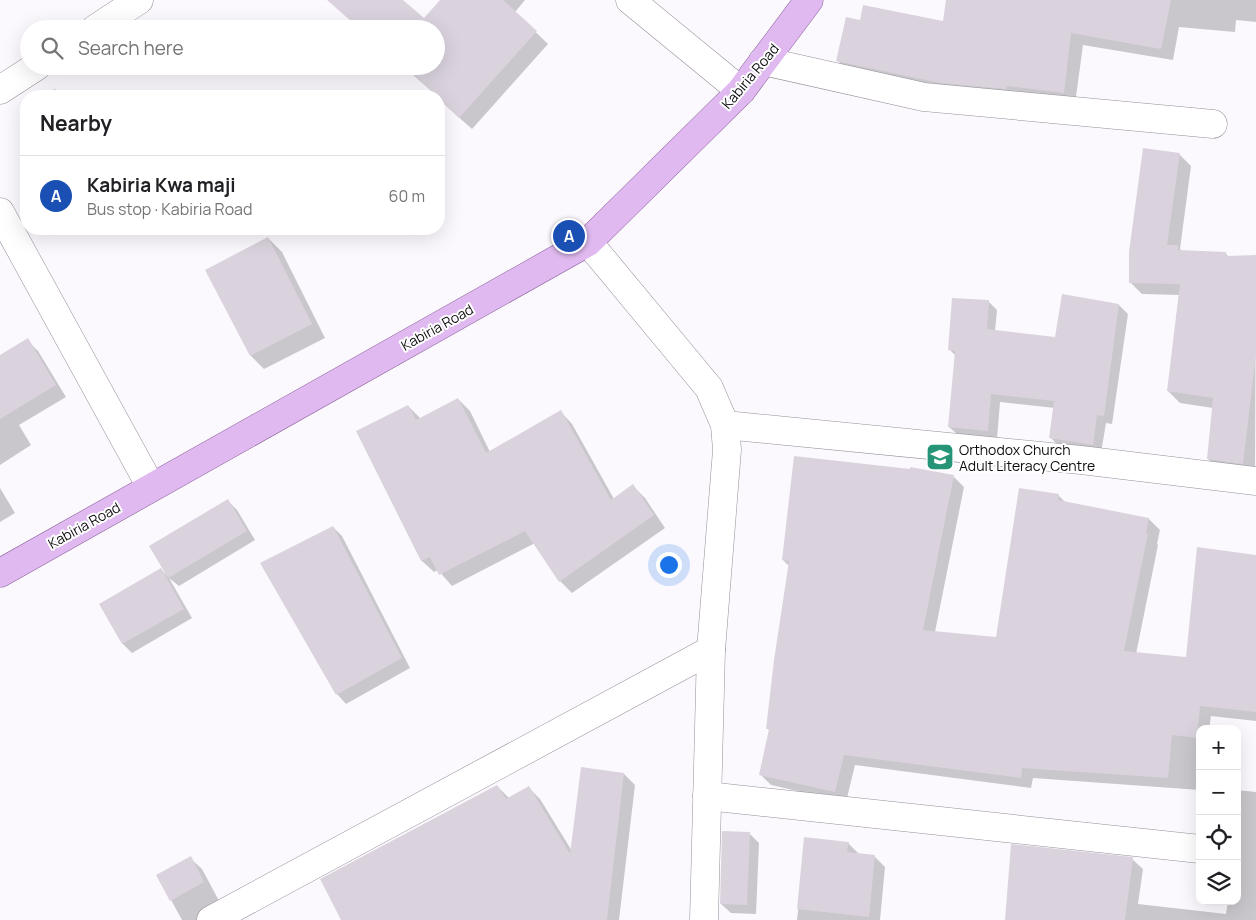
<!DOCTYPE html>
<meta charset="utf-8">
<style>
body{margin:0;font-family:Manrope,sans-serif;background:#f6f6f6;color:#202124}
.controls{position:absolute;right:15px;bottom:15px;display:grid;overflow:hidden;border-radius:10px;box-shadow:0 5px 20px #0002}
.controls button{width:45px;height:45px;display:grid;place-items:center;padding:0;border:0;border-bottom:1px solid #e0e0e0;background:#fff;color:#202124;font:25px sans-serif}
.you{position:absolute;left:668px;top:564px;width:18px;height:18px;margin:-12px;border:4px solid #fff;border-radius:50%;background:#1a73e8;box-shadow:0 0 0 8px #1a73e833}
.badge{display:grid;place-items:center;width:32px;height:32px;border-radius:50%;background:#269476;color:#fff;font-size:16px;font-weight:700}
.pin{position:absolute;translate:-50% -50%;border:2px solid #fff;box-shadow:0 1px 5px #0006}
.list{margin:0;padding:0;list-style:none}
h2{display:flex;justify-content:space-between;align-items:center;height:65px;margin:0;padding:0 20px;font-size:21px}
h2 small{font-size:16px;font-weight:400;color:#757577}
.list li{display:grid;grid-template-columns:32px 1fr auto;gap:15px;align-items:center;box-sizing:border-box;height:80px;padding:0 20px;border-top:1px solid #e0e0e0}
.list b{display:block;font-size:19px;white-space:nowrap}
.list p{margin:0;font-size:16px;white-space:nowrap;color:#757577}
.list em{font-size:16px;font-style:normal;color:#757577}
.icon{flex:none;width:28px;height:28px;fill:none;stroke:currentColor;stroke-width:2;stroke-linecap:round;stroke-linejoin:round}
.map{position:relative;flex:none;width:1256px;height:920px;overflow:hidden}
.search{position:absolute;background:#fff;box-shadow:0 5px 20px #0002;left:20px;top:20px;width:425px;height:55px;display:flex;align-items:center;gap:12px;box-sizing:border-box;padding:0 18px;border-radius:28px;color:#757577;font-size:19px}
.panel{position:absolute;background:#fff;box-shadow:0 5px 20px #0002;left:20px;top:90px;width:425px;height:145px;border-radius:20px}
.map>svg:first-child{display:block}
.shadow{fill:#0003}
.building{fill:#dad3de}
.lines{fill:none;stroke-linecap:round;stroke-linejoin:round}
.minor-casing{stroke:#968f99;stroke-width:29}
.major-casing{stroke:#875e99;stroke-width:29}
.minor{stroke:#fff;stroke-width:28}
.major{stroke:#dfb9ef;stroke-width:28}
.labels{text-anchor:middle;dominant-baseline:central;stroke-width:4;stroke-linejoin:round;paint-order:stroke}
.street-label{font-size:14px;fill:#0d0b0e;stroke:#fff}
.poi-label{font-size:14px;fill:#0d0b0e;stroke:#fff;text-anchor:start}
</style>
<div class="map">
<svg width="1256" height="920" viewBox="0 0 1256 920">
<rect width="100%" height="100%" fill="#fcf9fe"/>
<g class="shadow">
<polygon points="328,0 401,0 424,20 442,0 525,0 515,12 548,44 472,129 445,105 439,98 439,96 437,96 403,66 436,66 436,29"/>
<polygon points="947,0 1256,0 1256,22 1236,20 1235,32 1179,27 1173,60 1083,45 1075,104 1018,98 849,72 837,60 861,21 944,23"/>
<polygon points="55,89 62,96 43,96"/>
<polygon points="1179,154 1191,166 1180,249 1183,252 1226,254 1229,257 1256,256 1255,475 1220,471 1208,459 1213,408 1180,403 1168,391 1179,295 1142,294 1130,282"/>
<polygon points="268,238 282,252 325,338 264,369 251,356"/>
<polygon points="988,301 997,310 995,331 1056,338 1119,305 1128,314 1112,424 1106,423 1101,453 1059,446 1050,437 1055,408 1000,402 997,439 958,435 949,427 956,356 950,350"/>
<polygon points="27,340 38,351 66,397 19,425 31,445 0,465 0,357"/>
<polygon points="458,399 470,411 490,452 561,412 572,424 614,499 633,486 645,498 665,528 572,593 560,581 535,543 452,586 438,570 434,572 422,561 358,431 408,406 421,419"/>
<polygon points="954,477 964,487 935,632 997,639 1058,495 1066,503 1149,519 1160,530 1157,544 1158,545 1136,654 1187,659 1256,556 1256,721 1211,716 1209,729 1200,729 1200,790 1033,778 1031,788 855,765 846,802 771,785 760,774 770,731 767,728 789,566 783,560"/>
<polygon points="0,488 15,513 0,522"/>
<polygon points="228,501 237,510 255,540 179,586 169,578 192,618 132,653 123,644 100,604 161,569 168,577"/>
<polygon points="333,527 342,536 410,668 346,704 337,694 262,564"/>
<polygon points="624,774 635,785 619,920 354,920 497,786 509,798 528,787 540,799 572,851"/>
<polygon points="1237,790 1256,792 1256,920 1006,920 1132,859 1143,869 1138,904 1226,914 1228,901 1237,901"/>
<polygon points="750,834 759,843 756,914 731,913 721,904"/>
<polygon points="806,838 848,843 859,854 874,856 885,867 880,920 797,920"/>
<polygon points="190,858 202,869 225,912 213,920 182,920 158,876"/>
</g>
<g class="building">
<polygon points="327,0 403,0 424,18 440,0 503,0 537,31 459,118 439,99 439,96 435,96 431,92 432,91 403,66 436,66 436,29 360,29"/>
<polygon points="946,0 1171,0 1161,49 1071,33 1064,93 1007,86 1006,89 940,83 836,61 846,17 860,20 863,5 943,21"/>
<polygon points="1143,148 1180,153 1167,245 1178,245 1178,250 1226,252 1226,256 1256,255 1256,354 1243,464 1207,459 1213,398 1167,391 1180,284 1129,283 1129,252"/>
<polygon points="268,237 312,324 250,356 205,270"/>
<polygon points="1062,294 1119,304 1104,416 1097,415 1093,445 1049,438 1054,401 991,394 988,431 948,427 955,351 948,350 952,298 989,300 987,329 1055,337"/>
<polygon points="28,338 56,385 0,419 0,355"/>
<polygon points="458,398 486,453 561,410 611,500 633,484 654,515 559,582 525,531 439,575 430,557 421,561 356,431 408,405 416,420"/>
<polygon points="794,456 910,469 910,467 954,475 923,630 996,637 1019,488 1059,494 1058,500 1149,518 1146,533 1148,533 1124,651 1186,657 1197,547 1256,555 1256,712 1200,706 1197,738 1172,735 1168,778 1022,768 1021,778 844,755 835,792 759,775 769,729 766,729 774,660 789,561 782,560"/>
<polygon points="228,499 247,531 168,578 149,546"/>
<polygon points="333,526 402,658 336,695 260,563"/>
<polygon points="161,568 184,609 122,644 99,604"/>
<polygon points="581,767 624,773 607,920 341,920 320,879 497,785 506,799 529,786 570,854"/>
<polygon points="722,831 750,832 747,905 720,904"/>
<polygon points="804,837 849,842 847,852 875,855 869,917 797,909"/>
<polygon points="1011,844 1133,857 1125,920 1005,920"/>
<polygon points="191,856 204,882 170,901 156,875"/>
</g>
<g class="lines">
<defs>
<g id="minor">
<polyline points="630,0 741,91"/>
<polyline points="95,29 139,0"/>
<polyline points="763,61 924,97 1213,124"/>
<polyline points="0,90 37,66"/>
<polyline points="0,212 151,487"/>
<polyline points="588,242 709,388 725,425 727,450 711,650 704,920"/>
<polyline points="725,425 1081,460 1256,481"/>
<polyline points="707,796 1200,849"/>
<polyline points="211,920 711,650"/>
</g>
<polyline id="major" points="0,573 588,242 741,91 809,0"/>
</defs>
<use href="#minor" class="minor-casing"/>
<use href="#major" class="major-casing"/>
<use href="#minor" class="minor"/>
<use href="#major" class="major"/>
</g>
<defs>
<symbol id="school-square" viewBox="-11 -11 22 22"><rect x="-9" y="-9" width="18" height="18" rx="4" fill="#269476" stroke="#fff"/><path d="M0-5L7-2L0 1L-7-2ZM-4 1L0 2.5L4 1V4Q0 6-4 4Z" fill="#fff"/></symbol>
</defs>
<g fill-rule="evenodd">
<use href="#school-square" x="924" y="441" width="32" height="32"/>
</g>
<g class="labels">
<g class="street-label">
<text transform="translate(750 76) rotate(-50)">Kabiria Road</text>
<text transform="translate(437 327) rotate(-29)">Kabiria Road</text>
<text transform="translate(84 525) rotate(-29)">Kabiria Road</text>
</g>
<g class="poi-label">
<text x="959" y="449">Orthodox Church<tspan x="959" dy="16">Adult Literacy Centre</tspan></text>
</g>
</g>
</svg>
<div class="controls">
<button>+</button>
<button>−</button>
<button><svg class="icon" aria-label="locate" viewBox="0 0 24 24"><circle cx="12" cy="12" r="6"/><path d="M12 2v4M12 18v4M2 12h4M18 12h4"/></svg></button>
<button><svg class="icon" aria-label="layers" viewBox="0 0 24 24"><path d="M12 4l9 5-9 5-9-5zM3 14l9 5 9-5"/></svg></button>
</div>
<div class="you"></div>
<div class="pin badge" style="left:569px;top:236px;background:#1a4fb4">A</div>
<div class="search"><svg class="icon" aria-label="search" viewBox="0 0 24 24"><circle cx="10" cy="10" r="6"/><path d="M15 15l6 6"/></svg>Search here</div>
<section class="panel">
<h2>Nearby<small></small></h2>
<ul class="list">
<li><span class="badge" style="background:#1a4fb4">A</span><div><b>Kabiria Kwa maji</b><p>Bus stop · Kabiria Road</p></div><em>60 m</em></li>
</ul>
</section>
</div>
